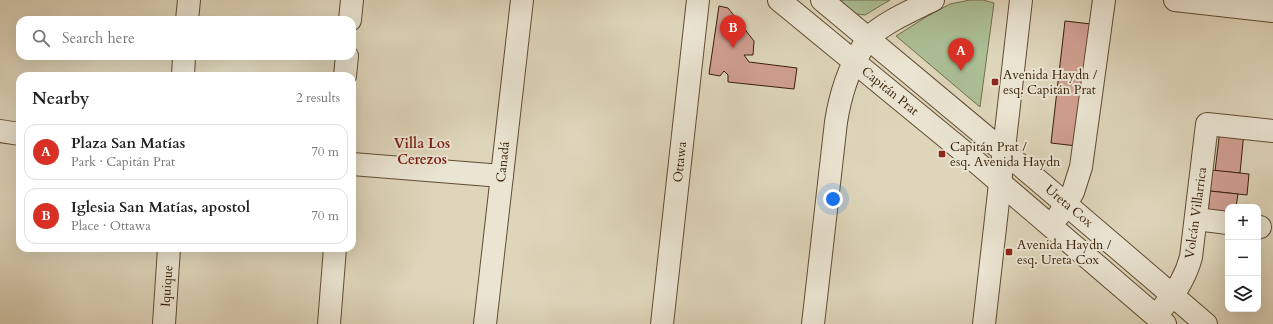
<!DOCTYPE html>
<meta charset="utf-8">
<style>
body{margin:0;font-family:Cardo,serif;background:#f6f6f6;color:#222}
.controls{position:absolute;right:12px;bottom:12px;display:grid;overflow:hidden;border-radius:8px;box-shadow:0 4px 16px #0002}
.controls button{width:36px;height:36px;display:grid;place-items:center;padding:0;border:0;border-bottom:1px solid #e0e0e0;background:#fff;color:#222;font:20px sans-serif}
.you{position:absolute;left:833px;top:199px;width:14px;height:14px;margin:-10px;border:3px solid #fff;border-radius:50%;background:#1a73e8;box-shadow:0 0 0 6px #1a73e833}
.badge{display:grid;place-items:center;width:26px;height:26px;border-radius:50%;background:#d93025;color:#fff;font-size:13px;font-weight:700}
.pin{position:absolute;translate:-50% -33px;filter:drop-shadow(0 1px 2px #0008)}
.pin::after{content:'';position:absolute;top:21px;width:14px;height:12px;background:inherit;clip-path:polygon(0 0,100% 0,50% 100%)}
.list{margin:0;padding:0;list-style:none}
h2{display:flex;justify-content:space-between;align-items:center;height:52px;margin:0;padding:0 16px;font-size:17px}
h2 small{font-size:13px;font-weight:400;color:#767676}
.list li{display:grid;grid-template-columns:26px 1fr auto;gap:12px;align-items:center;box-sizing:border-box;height:56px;margin:0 8px 8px;padding:0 8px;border:1px solid #e0e0e0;border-radius:12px}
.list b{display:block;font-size:15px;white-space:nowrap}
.list p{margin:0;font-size:13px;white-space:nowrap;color:#767676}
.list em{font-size:13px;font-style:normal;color:#767676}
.icon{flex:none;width:22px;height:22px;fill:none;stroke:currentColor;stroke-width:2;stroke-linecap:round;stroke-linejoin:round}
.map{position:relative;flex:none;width:1273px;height:324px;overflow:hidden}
.search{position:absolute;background:#fff;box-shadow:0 4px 16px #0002;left:16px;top:16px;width:340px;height:44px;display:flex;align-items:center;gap:10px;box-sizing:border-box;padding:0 14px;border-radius:12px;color:#767676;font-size:15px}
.panel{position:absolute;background:#fff;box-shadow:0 4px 16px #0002;left:16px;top:72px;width:340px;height:180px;border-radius:12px}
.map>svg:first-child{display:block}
.green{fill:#acbe94;stroke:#726e4c}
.building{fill:#d09f91;stroke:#371f04}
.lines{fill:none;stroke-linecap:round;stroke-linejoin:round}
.minor-casing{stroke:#614c32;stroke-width:24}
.minor{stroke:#eae4d2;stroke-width:22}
.poi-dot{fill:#8f2418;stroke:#eae4d2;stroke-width:1.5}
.labels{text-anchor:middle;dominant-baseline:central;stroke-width:4;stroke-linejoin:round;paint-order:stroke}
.poi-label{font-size:13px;fill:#371f04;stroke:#eae4d2;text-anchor:start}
.street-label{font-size:13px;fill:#371f04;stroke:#eae4d2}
.neighbourhood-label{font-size:14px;font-weight:bold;fill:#7a1f14;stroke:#eae4d2}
</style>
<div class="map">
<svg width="1273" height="324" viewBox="0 0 1273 324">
<rect width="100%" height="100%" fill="#ded5ba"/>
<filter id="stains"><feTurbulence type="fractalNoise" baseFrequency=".005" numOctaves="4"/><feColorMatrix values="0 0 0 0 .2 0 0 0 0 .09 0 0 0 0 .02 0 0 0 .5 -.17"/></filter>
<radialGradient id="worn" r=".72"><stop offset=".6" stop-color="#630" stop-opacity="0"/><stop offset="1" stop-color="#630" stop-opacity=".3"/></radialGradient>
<g class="green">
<polygon points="837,0 890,0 865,15 849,13"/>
<polygon points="970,0 983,0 994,3 980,107 896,36 926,17 950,4"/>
</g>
<g class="building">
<polygon points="719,6 728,8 754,41 753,55 744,55 749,62 797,68 794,89 728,82 728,75 724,71 720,76 709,74"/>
<polygon points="1065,21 1091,24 1077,146 1051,143"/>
<polygon points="1220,130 1244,132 1240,173 1215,171"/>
<polygon points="1212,170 1249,174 1247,195 1210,191"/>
<polygon points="1210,191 1238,194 1236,207 1228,207 1228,214 1208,212"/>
</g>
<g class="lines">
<defs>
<g id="minor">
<polyline points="779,0 975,161 1165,324"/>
<polyline points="822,0 1033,176 1206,324"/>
<polyline points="1175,0 1273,11"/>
<polyline points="187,20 189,0"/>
<polyline points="350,20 352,0"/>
<polyline points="183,76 184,56"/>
<polyline points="345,76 347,56"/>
<polyline points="0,131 20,134"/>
<polyline points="352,164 502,176"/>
<polyline points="1059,215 1073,192 1081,167 1104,0"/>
<polyline points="1196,219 1228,223"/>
<polyline points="1258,227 1260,227"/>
<path d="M1164,306C1177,291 1186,276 1191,257L1207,124L1273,131"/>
<polyline points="164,324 169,248"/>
<polyline points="329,324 335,248"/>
<polyline points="485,324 522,0"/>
<polyline points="662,324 698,0"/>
<path d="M813,324L836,122C840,97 847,72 861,50C863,46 866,41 869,37C887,21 911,11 933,0"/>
<polyline points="984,324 1021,0"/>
</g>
</defs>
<use href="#minor" class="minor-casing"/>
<use href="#minor" class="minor"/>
</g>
<g class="poi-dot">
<rect x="991" y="78" width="8" height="8" rx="2"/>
<rect x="938" y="150" width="8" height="8" rx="2"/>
<rect x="1005" y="248" width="8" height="8" rx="2"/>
</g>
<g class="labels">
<g class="poi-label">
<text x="1003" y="75">Avenida Haydn /<tspan x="1003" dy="15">esq. Capitán Prat</tspan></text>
<text x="950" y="147">Capitán Prat /<tspan x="950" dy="15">esq. Avenida Haydn</tspan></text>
<text x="1017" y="245">Avenida Haydn /<tspan x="1017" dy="15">esq. Ureta Cox</tspan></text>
</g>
<g class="street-label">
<text transform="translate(890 91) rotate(39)">Capitán Prat</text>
<text transform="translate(503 162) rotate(-84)">Canadá</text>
<text transform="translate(680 162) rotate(-84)">Ottawa</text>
<text transform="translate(1069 206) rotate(40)">Ureta Cox</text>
<text transform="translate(1196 213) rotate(-82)">Volcán Villarrica</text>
<text transform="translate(167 286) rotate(-86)">Iquique</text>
</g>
<g class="neighbourhood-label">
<text x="422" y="143">Villa Los<tspan x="422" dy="16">Cerezos</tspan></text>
</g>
</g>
<rect width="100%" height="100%" filter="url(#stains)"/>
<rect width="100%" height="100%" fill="url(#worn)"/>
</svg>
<div class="controls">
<button>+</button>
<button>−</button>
<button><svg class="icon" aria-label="layers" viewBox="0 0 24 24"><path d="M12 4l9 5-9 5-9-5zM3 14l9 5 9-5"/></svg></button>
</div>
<div class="you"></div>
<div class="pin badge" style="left:961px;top:71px">A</div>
<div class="pin badge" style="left:733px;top:48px">B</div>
<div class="search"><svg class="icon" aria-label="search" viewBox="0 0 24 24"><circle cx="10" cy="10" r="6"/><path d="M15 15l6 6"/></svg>Search here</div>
<section class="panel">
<h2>Nearby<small>2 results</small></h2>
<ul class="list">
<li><span class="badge">A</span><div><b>Plaza San Matías</b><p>Park · Capitán Prat</p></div><em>70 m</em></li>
<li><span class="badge">B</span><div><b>Iglesia San Matías, apostol</b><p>Place · Ottawa</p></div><em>70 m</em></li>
</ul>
</section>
</div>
